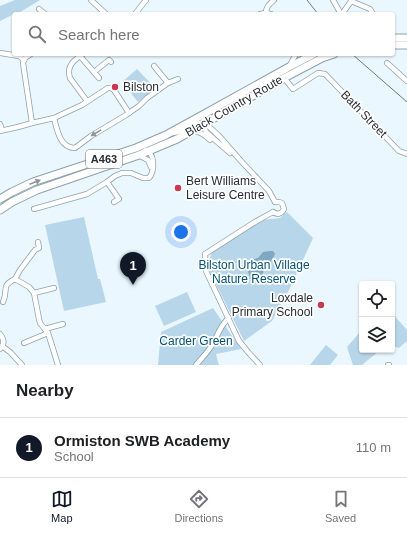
<!DOCTYPE html>
<style>
body{margin:0;font-family:Helvetica,sans-serif;background:#f2f2f2;color:#202124}
.controls{position:absolute;right:12px;bottom:12px;display:grid;overflow:hidden;border-radius:4px;box-shadow:0 1px 3px #0004}
.controls button{width:36px;height:36px;display:grid;place-items:center;padding:0;border:0;border-bottom:1px solid #e0e0e0;background:#fff;color:#202124;font:20px sans-serif}
.you{position:absolute;left:181px;top:232px;width:14px;height:14px;margin:-10px;border:3px solid #fff;border-radius:50%;background:#1a73e8;box-shadow:0 0 0 6px #1a73e833}
.badge{display:grid;place-items:center;width:26px;height:26px;border-radius:50%;background:#111827;color:#fff;font-size:13px;font-weight:700}
.pin{position:absolute;translate:-50% -33px;filter:drop-shadow(0 1px 2px #0008)}
.pin::after{content:'';position:absolute;top:21px;width:14px;height:12px;background:inherit;clip-path:polygon(0 0,100% 0,50% 100%)}
.list{margin:0;padding:0;list-style:none}
h2{display:flex;justify-content:space-between;align-items:center;height:52px;margin:0;padding:0 16px;font-size:17px}
h2 small{font-size:13px;font-weight:400;color:#757577}
.list li{display:grid;grid-template-columns:26px 1fr auto;gap:12px;align-items:center;box-sizing:border-box;height:60px;padding:0 16px;border-top:1px solid #e0e0e0}
.list b{display:block;font-size:15px;white-space:nowrap}
.list p{margin:0;font-size:13px;white-space:nowrap;color:#757577}
.list em{font-size:13px;font-style:normal;color:#757577}
.icon{flex:none;width:22px;height:22px;fill:none;stroke:currentColor;stroke-width:2;stroke-linecap:round;stroke-linejoin:round}
.map{position:relative;flex:none;width:407px;height:365px;overflow:hidden}
.search{position:absolute;background:#fff;box-shadow:0 1px 3px #0004;left:12px;right:12px;top:12px;height:44px;display:flex;align-items:center;gap:10px;box-sizing:border-box;padding:0 14px;border-radius:4px;color:#757577;font-size:15px}
.sheet{height:112px;background:#fff}
nav{display:flex;justify-content:space-around;align-items:center;box-sizing:border-box;height:56px;border-top:1px solid #e0e0e0;background:#fff;font-size:11px;color:#757577}
nav a{display:grid;justify-items:center;gap:2px}
nav .on{color:#111827}
.map>svg:first-child{display:block}
.green{fill:#b7d6e9}
.water{fill:#7fa8c2}
.lines{fill:none;stroke-linecap:round;stroke-linejoin:round}
.minor-casing{stroke:#8da1ad;stroke-width:6}
.highway-casing{stroke:#8da1ad;stroke-width:9}
.minor{stroke:#fff;stroke-width:4.5}
.highway{stroke:#fff;stroke-width:7}
.tram{stroke:#6e777d;stroke-width:1}
.oneway{fill:#939699}
.poi-dot{fill:#ca394f;stroke:#fff;stroke-width:1.5}
.labels{text-anchor:middle;dominant-baseline:central;stroke-width:3.5;stroke-linejoin:round;paint-order:stroke}
.shield{fill:#fff;stroke:#686d70;stroke-width:1}
.shield-label{font-size:11px;font-weight:bold;fill:#272e33}
.poi-label{font-size:12px;fill:#272e33;stroke:#fff;text-anchor:start}
.street-label{font-size:12px;fill:#272e33;stroke:#fff}
.park-label{font-size:12px;fill:#035275;stroke:#fff}
</style>
<div class="map">
<svg width="407" height="365" viewBox="0 0 407 365">
<rect width="100%" height="100%" fill="#eaf7ff"/>
<g class="green">
<polygon points="15,0 40,0 17,14 14,14 0,21 0,6"/>
<polygon points="137,69 155,88 138,102 122,82"/>
<polygon points="287,212 313,238 290,288 272,321 244,341 209,270 209,261 212,252 262,220 280,218"/>
<polygon points="84,217 98,279 100,279 106,302 64,311 45,225"/>
<polygon points="187,292 196,312 164,326 155,306"/>
<polygon points="213,308 241,349 216,354 218,362 219,365 158,365 161,332"/>
<polygon points="392,313 407,330 407,341 399,348 392,346"/>
<polygon points="362,330 362,350 380,350 362,365 353,365 347,347"/>
<polygon points="326,345 338,355 330,365 310,365"/>
</g>
<polygon class="water" points="270,251 273,251 275,254 273,258 264,270 260,280 261,281 260,282 255,282 250,278 248,271 250,264 254,259 258,258 263,252"/>
<g class="lines">
<defs>
<g id="minor">
<polyline points="91,0 106,14"/>
<polyline points="333,0 341,14"/>
<polyline points="351,1 370,9 373,14"/>
<polyline points="39,9 45,14"/>
<path d="M266,13C266,6 270,4 274,0"/>
<polyline points="135,14 146,0"/>
<polyline points="260,14 266,13 271,14"/>
<polyline points="342,14 352,0"/>
<polyline points="0,53 19,56 24,60"/>
<polyline points="31,54 25,58 23,63 32,123"/>
<path d="M83,54C74,60 66,66 70,78L87,101"/>
<polyline points="80,56 99,78"/>
<polyline points="387,63 407,81"/>
<polyline points="290,65 296,54"/>
<polyline points="94,72 109,60 111,62"/>
<polyline points="284,78 293,89 318,73 325,74 399,151 407,154"/>
<polyline points="168,83 178,79"/>
<polyline points="206,113 204,118 204,126 206,132 230,153"/>
<path d="M54,118C57,130 60,148 75,148L91,136L126,115L139,106L147,98L168,83L154,66"/>
<polyline points="205,123 220,137 241,161 269,191 275,202"/>
<polyline points="0,124 2,130"/>
<polyline points="0,131 18,127 32,123 54,118 82,105 108,88 111,88 114,90 129,113"/>
<path d="M192,131C200,131 205,135 210,140"/>
<path d="M173,133C184,132 192,122 204,123"/>
<polyline points="138,155 148,160 151,167"/>
<polyline points="107,182 119,199 114,202"/>
<path d="M34,209L87,194L107,182L115,176L122,173H131L143,178H149C155,171 155,154 146,150"/>
<path d="M273,212C277,215 282,214 284,209L282,203L279,202H275"/>
<polyline points="38,242 39,248 35,250 20,270 15,279 29,287 34,293 39,319 40,323 48,333 58,365"/>
<polyline points="34,293 54,288"/>
<path d="M3,302C9,288 0,287 15,279"/>
<polyline points="45,329 63,324"/>
<path d="M0,334C4,339 5,344 0,349"/>
<polyline points="24,343 48,333"/>
<polyline points="2,346 10,352 22,365"/>
<path d="M196,365C202,358 209,351 214,342C218,334 221,324 229,318"/>
<polyline points="260,365 248,352 239,341 206,271 205,254 255,222 273,212"/>
<polyline points="388,365 389,365"/>
</g>
<g id="highway">
<polyline points="393,38 407,38"/>
<polyline points="393,45 407,45"/>
<polyline points="0,199 12,192 33,182 136,148 166,135 197,118 289,67 314,54"/>
<polyline points="0,210 12,202 37,190 139,155 177,139 216,117 284,78 322,58 334,54"/>
</g>
</defs>
<use href="#minor" class="minor-casing"/>
<use href="#highway" class="highway-casing"/>
<use href="#minor" class="minor"/>
<use href="#highway" class="highway"/>
<g class="tram">
<polyline points="307,0 318,14"/>
<polyline points="352,54 407,102"/>
</g>
</g>
<defs><path id="oneway-solid" d="M-6-.8H1V-3.2L6.5 0L1 3.2V.8H-6Z"/></defs>
<g class="oneway">
<use href="#oneway-solid" transform="translate(96 133) rotate(149)"/>
<use href="#oneway-solid" transform="translate(35 182) rotate(-21)"/>
</g>
<g class="poi-dot">
<circle cx="115" cy="87" r="4"/>
<circle cx="178" cy="188" r="4"/>
<circle cx="321" cy="305" r="4"/>
</g>
<g class="labels">
<rect class="shield" x="86" y="150" width="36" height="18" rx="3"/>
<g class="shield-label">
<text x="104" y="159">A463</text>
</g>
<g class="poi-label">
<text x="123" y="87">Bilston</text>
<text x="186" y="181">Bert Williams<tspan x="186" dy="14">Leisure Centre</tspan></text>
<text x="313" y="298" text-anchor="end">Loxdale<tspan x="313" dy="14">Primary School</tspan></text>
</g>
<g class="street-label">
<text transform="translate(234 106) rotate(-30)">Black Country Route</text>
<text transform="translate(364 114) rotate(46)">Bath Street</text>
</g>
<g class="park-label">
<text x="254" y="265">Bilston Urban Village<tspan x="254" dy="14">Nature Reserve</tspan></text>
<text x="196" y="341">Carder Green</text>
</g>
</g>
</svg>
<div class="controls">
<button><svg class="icon" aria-label="locate" viewBox="0 0 24 24"><circle cx="12" cy="12" r="6"/><path d="M12 2v4M12 18v4M2 12h4M18 12h4"/></svg></button>
<button><svg class="icon" aria-label="layers" viewBox="0 0 24 24"><path d="M12 4l9 5-9 5-9-5zM3 14l9 5 9-5"/></svg></button>
</div>
<div class="you"></div>
<div class="pin badge" style="left:133px;top:285px">1</div>
<div class="search"><svg class="icon" aria-label="search" viewBox="0 0 24 24"><circle cx="10" cy="10" r="6"/><path d="M15 15l6 6"/></svg>Search here</div>
</div>
<section class="sheet">
<h2>Nearby<small></small></h2>
<ul class="list">
<li><span class="badge">1</span><div><b>Ormiston SWB Academy</b><p>School</p></div><em>110 m</em></li>
</ul>
</section>
<nav>
<a class="on"><svg class="icon" aria-label="map" viewBox="0 0 24 24"><path d="M3 6l6-2 6 2 6-2v14l-6 2-6-2-6 2zM9 4v14M15 6v14"/></svg>Map</a>
<a><svg class="icon" aria-label="directions" viewBox="0 0 24 24"><path d="M12 3l9 9-9 9-9-9zM9 14v-3h6M13 9l2 2-2 2"/></svg>Directions</a>
<a><svg class="icon" aria-label="saved" viewBox="0 0 24 24"><path d="M7 4h10v16l-5-4-5 4z"/></svg>Saved</a>
</nav>
